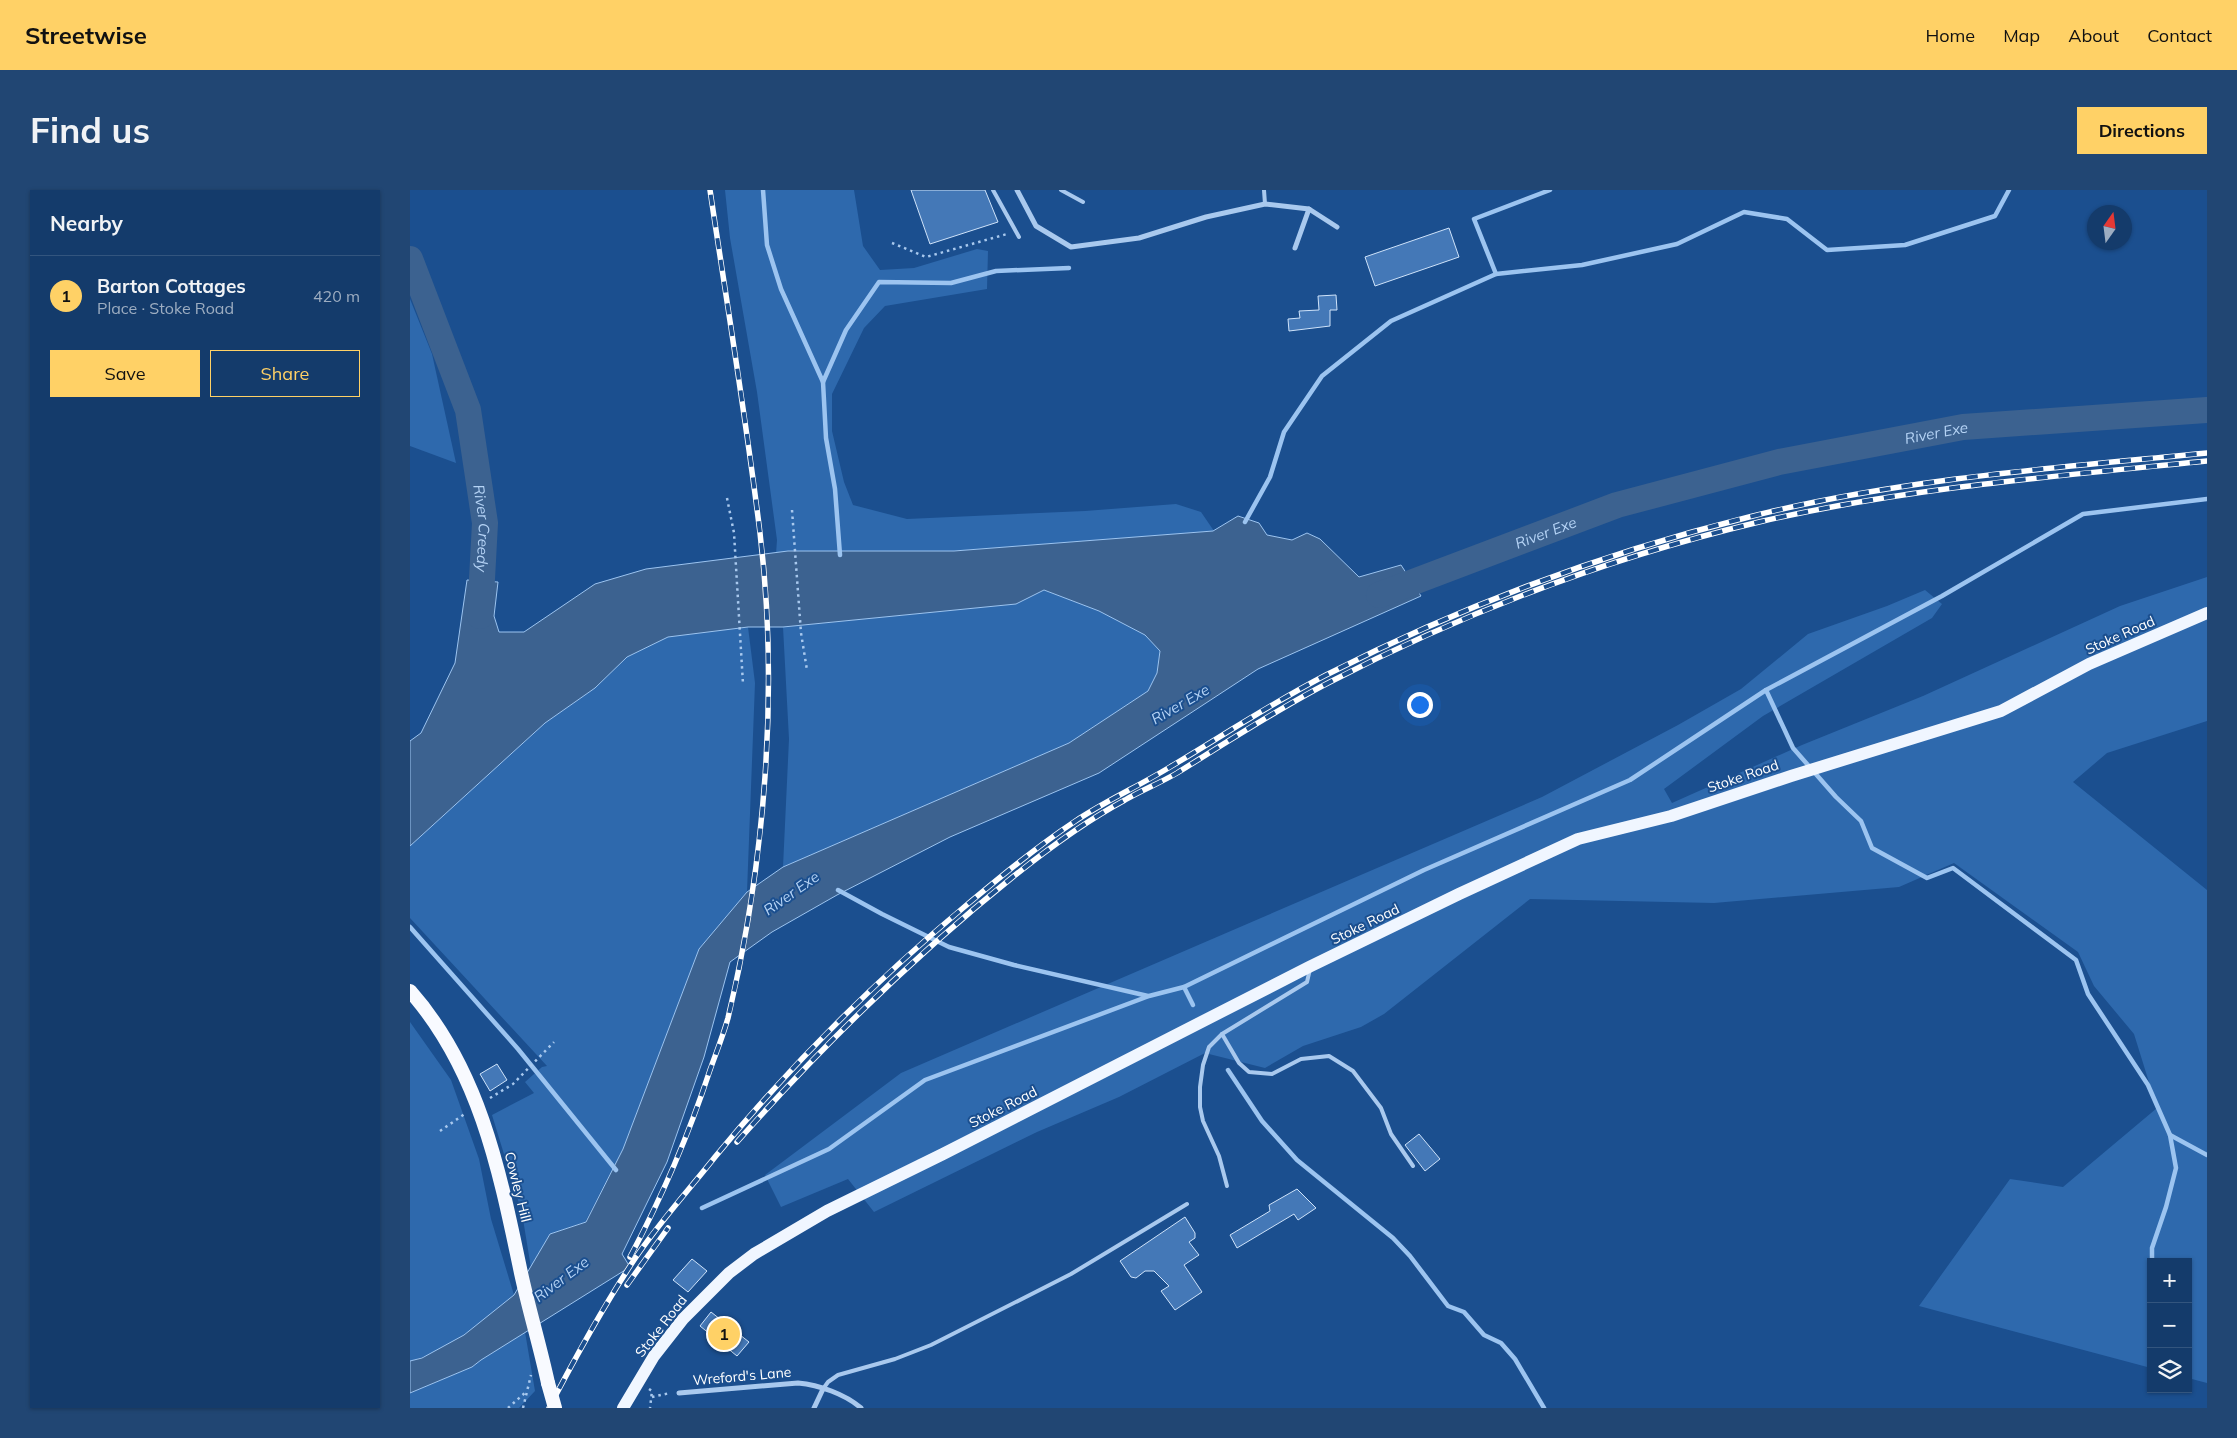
<!DOCTYPE html>
<meta charset="utf-8">
<style>
body{margin:0;font-family:Mulish,sans-serif;background:#214673;color:#f1f3f6}
.controls{position:absolute;right:15px;bottom:15px;display:grid;overflow:hidden;border-radius:0px;box-shadow:0 1px 4px #0004}
.controls button{width:45px;height:45px;display:grid;place-items:center;padding:0;border:0;border-bottom:1px solid #33557e;background:#143b6b;color:#f1f3f6;font:25px sans-serif}
.compass{position:absolute;left:1677px;top:15px;width:45px;height:45px;border-radius:50%;background:#143b6b;box-shadow:0 1px 4px #0004;rotate:14deg}
.you{position:absolute;left:1009px;top:514px;width:18px;height:18px;margin:-12px;border:4px solid #fff;border-radius:50%;background:#1a73e8;box-shadow:0 0 0 8px #1a73e833}
.badge{display:grid;place-items:center;width:32px;height:32px;border-radius:50%;background:#ffd166;color:#111;font-size:16px;font-weight:700}
.pin{position:absolute;translate:-50% -50%;border:2px solid #fff;box-shadow:0 1px 5px #0006}
.list{margin:0;padding:0;list-style:none}
h2{display:flex;justify-content:space-between;align-items:center;height:65px;margin:0;padding:0 20px;font-size:21px}
h2 small{font-size:16px;font-weight:400;color:#9dadc1}
.list li{display:grid;grid-template-columns:32px 1fr auto;gap:15px;align-items:center;box-sizing:border-box;height:80px;padding:0 20px;border-top:1px solid #33557e}
.list b{display:block;font-size:19px;white-space:nowrap}
.list p{margin:0;font-size:16px;white-space:nowrap;color:#9dadc1}
.list em{font-size:16px;font-style:normal;color:#9dadc1}
.actions{display:flex;gap:10px;padding:15px 20px}
.actions a{flex:1;padding:11px 0;border:1px solid #ffd166;border-radius:0px;text-align:center;font-size:18px;color:#ffd166}
.actions .main{background:#ffd166;color:#111}
.icon{flex:none;width:28px;height:28px;fill:none;stroke:currentColor;stroke-width:2;stroke-linecap:round;stroke-linejoin:round}
.map{position:relative;flex:none;width:1797px;height:1218px;overflow:hidden;border-radius:0px}
header{display:flex;align-items:center;gap:30px;box-sizing:border-box;height:70px;padding:0 25px;background:#ffd166;color:#111}
header strong{font-size:24px}
nav{display:flex;gap:28px;margin-inline-start:auto;font-size:18px}
.intro{display:flex;align-items:center;justify-content:space-between;box-sizing:border-box;height:120px;padding:0 30px}
h1{margin:0;font-size:35px}
.button{padding:12px 22px;border-radius:0px;background:#ffd166;color:#111;font-size:18px;font-weight:700}
main{display:flex;gap:30px;padding:0 30px}
aside{flex:1;background:#143b6b;border-radius:0px;box-shadow:0 1px 4px #0004}
.map>svg:first-child{display:block}
.green{fill:#2e69ad}
.water{fill:#3c6290;stroke:#9cc4f0}
.lines{fill:none;stroke-linecap:round;stroke-linejoin:round}
.stream{stroke:#9cc4f0;stroke-width:4.5}
.river{stroke:#3c6290;stroke-width:26}
.building{fill:#4478b7;stroke:#cfe3fa}
.path{stroke:#a9c9ee;stroke-width:2.5;stroke-dasharray:2.5 4;stroke-linecap:butt}
.service{stroke:#a9c9ee;stroke-width:4}
.minor{stroke:#a9c9ee;stroke-width:5}
.primary{stroke:#f0f6ff;stroke-width:12}
.trunk{stroke:#f8faff;stroke-width:14}
.rail-casing{stroke:#fff;stroke-width:5.5}
.rail{stroke:#1b4f8f;stroke-width:4;stroke-dasharray:11;stroke-linecap:butt}
.trunk-bridge{stroke:#f8faff;stroke-width:14}
.labels{text-anchor:middle;dominant-baseline:central;stroke-width:4;stroke-linejoin:round;paint-order:stroke}
.street-label{font-size:14px;fill:#fff;stroke:#1b4f8f}
.water-label{font-size:15px;font-style:italic;fill:#b5d3f5;stroke:#1b4f8f}
</style>
<header>
<strong>Streetwise</strong>
<nav><a>Home</a><a>Map</a><a>About</a><a>Contact</a></nav>
</header>
<div class="intro"><h1>Find us</h1><a class="button">Directions</a></div>
<main>
<aside>
<h2>Nearby<small></small></h2>
<ul class="list">
<li><span class="badge">1</span><div><b>Barton Cottages</b><p>Place · Stoke Road</p></div><em>420 m</em></li>
</ul>
<div class="actions"><a class="main">Save</a><a>Share</a></div>
</aside>
<div class="map">
<svg width="1797" height="1218" viewBox="0 0 1797 1218">
<rect width="100%" height="100%" fill="#1b4f8f"/>
<g class="green">
<polygon points="315,0 444,0 453,56 470,80 504,78 567,59 578,61 577,99 475,116 454,138 422,204 422,241 434,292 443,315 497,329 675,321 766,314 791,322 804,341 544,361 378,361 366,364 367,350 347,202 320,48"/>
<polygon points="0,109 22,164 46,273 0,256"/>
<polygon points="1797,387 1797,531 1697,563 1663,592 1797,700 1797,1193 1778,1188 1778,1072 1741,1072 1741,1178 1509,1116 1600,989 1653,997 1747,918 1724,844 1684,796 1668,762 1544,673 1489,697 1304,713 1120,709 974,824 951,837 893,856 855,878 795,863 709,907 627,942 464,1022 438,989 371,1017 355,985 491,883 1132,607 1268,535 1331,499 1398,444 1477,416 1515,400 1532,414 1522,428 1353,526 1254,599 1262,613 1392,555 1513,506 1710,416"/>
<polygon points="634,400 689,421 735,445 750,461 747,483 738,501 659,553 373,677 379,549 373,437 606,414"/>
<polygon points="338,437 345,493 337,702 289,759 213,959 175,1032 140,1044 121,1078 112,1023 82,925 124,903 115,892 132,877 137,876 0,728 0,656 135,533 185,498 217,467 258,447"/>
<path d="M0,832L41,890L69,969L81,1029L104,1105C73,1130 40,1161 0,1171Z"/>
<polygon points="115,1142 125,1201 109,1218 0,1218 0,1203 62,1177 71,1170"/>
</g>
<polygon class="water" points="828,326 849,333 857,345 882,350 897,343 910,349 949,387 991,375 1011,406 848,479 689,583 540,647 427,705 362,742 320,772 294,867 257,972 212,1064 220,1077 71,1170 62,1177 0,1203 0,1171 12,1168 54,1145 104,1105 140,1044 176,1032 213,959 289,759 337,702 373,677 659,553 738,501 747,483 750,461 735,445 689,421 634,400 606,414 373,437 338,437 258,447 217,467 185,498 135,533 0,656 0,551 11,543 45,473 57,390 88,392 84,426 89,442 114,442 185,394 236,379 378,361 544,361 803,341"/>
<g class="lines">
<g class="stream">
<polyline points="353,0 357,55 371,99 413,192"/>
<polyline points="1086,84 1064,29 1140,0"/>
<polyline points="835,332 860,287 874,242 912,186 981,131 1086,84 1172,75 1267,54 1334,22 1377,29 1417,60 1495,55 1585,26 1599,0"/>
<polyline points="430,365 425,299 416,248 413,192 436,140 469,92 541,93 586,81 659,78"/>
<polyline points="1356,500 1383,558 1426,607 1451,631 1462,658 1517,688 1543,678 1666,770 1678,804 1738,895 1760,945 1797,965"/>
<polyline points="428,700 472,724 539,757 604,775 738,806"/>
<polyline points="0,737 108,859 206,980"/>
<polyline points="774,797 783,815"/>
<polyline points="818,880 852,931 887,970 983,1048 1000,1066 1038,1116 1054,1122 1074,1145 1091,1153 1105,1169 1134,1218"/>
<polyline points="292,1018 419,959 515,890 739,806 774,797 1014,680 1220,590 1356,500 1532,406 1673,324 1797,309"/>
<polyline points="1742,1072 1742,1058 1756,1017 1766,978 1760,945"/>
</g>
<g class="river">
<path id="s1" d="M0,69L58,220L75,333L70,426"/>
<path id="s2" d="M969,405L1207,315L1369,272L1553,237L1797,220"/>
</g>
</g>
<g class="building">
<polygon points="501,0 575,0 588,32 520,54"/>
<polygon points="1039,38 1049,67 965,96 955,67"/>
<polygon points="926,105 927,120 920,120 920,136 879,141 878,129 890,128 889,121 909,120 908,106"/>
<polygon points="87,874 97,890 80,901 70,884"/>
<polygon points="1009,944 1030,969 1015,981 995,955"/>
<polygon points="887,999 906,1018 888,1030 884,1024 827,1058 820,1045 860,1021 859,1015"/>
<polygon points="775,1027 785,1043 785,1048 779,1052 789,1065 774,1075 792,1102 765,1120 751,1101 759,1096 744,1081 735,1081 726,1088 721,1087 710,1071"/>
<polygon points="282,1069 297,1081 278,1102 263,1090"/>
<polygon points="301,1122 339,1152 327,1166 290,1136"/>
</g>
<g class="lines">
<g class="path">
<polyline points="482,53 516,67 597,44"/>
<polyline points="317,308 324,343 333,494"/>
<polyline points="382,320 391,443 397,480"/>
<polyline points="80,908 103,894 144,852"/>
<polyline points="30,941 56,923"/>
<polyline points="239,1199 242,1201 240,1218"/>
<polyline points="242,1207 260,1203"/>
<polyline points="98,1218 117,1201"/>
<polyline points="113,1218 121,1185"/>
</g>
<g class="service">
<polyline points="583,0 609,47"/>
<polyline points="651,0 673,12"/>
<polyline points="854,0 855,14"/>
<polyline points="900,779 897,792 812,844 829,873 839,882 862,884 891,869 919,866 943,881 971,918 981,944 1003,976"/>
<polyline points="812,844 799,857 793,875 790,897 790,917 793,931 809,966 817,996"/>
<polyline points="413,1199 418,1192 428,1185 485,1169 521,1155 661,1084 777,1014"/>
</g>
<g class="minor">
<polyline points="607,0 626,36 661,57 729,48 796,27 855,14 899,19 927,37"/>
<polyline points="885,58 899,19"/>
<path d="M269,1203L388,1193C409,1195 435,1204 451,1218"/>
<polyline points="404,1218 413,1199"/>
</g>
<polyline class="primary" points="213,1218 244,1166 273,1129 319,1083 344,1064 417,1021 533,964 899,777 1049,704 1168,649 1261,626 1381,586 1591,521 1679,474 1797,423"/>
<path class="trunk" d="M0,801C70,880 90,983 111,1083C119,1120 130,1156 138,1193"/>
<defs>
<g id="rail">
<path d="M327,952C412,856 504,766 604,686C639,658 676,631 715,610C732,600 750,593 767,583C817,552 866,520 918,493C1053,423 1201,367 1349,332C1496,298 1647,286 1797,271"/>
<path d="M220,1067C252,1007 279,944 300,880C306,863 313,846 318,828C355,673 369,501 350,343C336,228 317,114 300,0"/>
<polyline points="217,1095 258,1038"/>
<path d="M139,1218C165,1168 193,1117 224,1070C248,1034 278,1001 305,967C380,876 463,793 553,718C589,688 625,658 664,632C695,611 729,596 760,577C812,546 862,513 916,485C1050,417 1193,363 1339,327C1489,289 1644,278 1797,263"/>
</g>
</defs>
<use href="#rail" class="rail-casing"/>
<use href="#rail" class="rail"/>
<polyline class="trunk-bridge" points="138,1193 145,1218"/>
</g>
<g class="labels">
<g class="street-label">
<text transform="translate(1710 445) rotate(-24)">Stoke Road</text>
<text transform="translate(1333 586) rotate(-19)">Stoke Road</text>
<text transform="translate(955 734) rotate(-26)">Stoke Road</text>
<text transform="translate(593 917) rotate(-27)">Stoke Road</text>
<text transform="translate(108 997) rotate(76)">Cowley Hill</text>
<text transform="translate(251 1136) rotate(-52)">Stoke Road</text>
<text transform="translate(332 1186) rotate(-5)">Wreford's Lane</text>
</g>
<g class="water-label">
<text stroke="none"><textPath href="#s2" startOffset="582">River Exe</textPath></text>
<text stroke="none"><textPath href="#s1" startOffset="281">River Creedy</textPath></text>
<text stroke="none"><textPath href="#s2" startOffset="178">River Exe</textPath></text>
<text transform="translate(770 514) rotate(-30)">River Exe</text>
<text transform="translate(381 703) rotate(-35)">River Exe</text>
<text transform="translate(151 1089) rotate(-37)">River Exe</text>
</g>
</g>
</svg>
<div class="controls">
<button>+</button>
<button>−</button>
<button><svg class="icon" aria-label="layers" viewBox="0 0 24 24"><path d="M12 4l9 5-9 5-9-5zM3 14l9 5 9-5"/></svg></button>
</div>
<svg class="compass" viewBox="-18 -18 36 36"><path d="M0-13l5 13h-10z" fill="#e53935"/><path d="M0 13l5-13h-10z" fill="#9dadc1"/></svg>
<div class="you"></div>
<div class="pin badge" style="left:314px;top:1144px">1</div>
</div>
</main>
